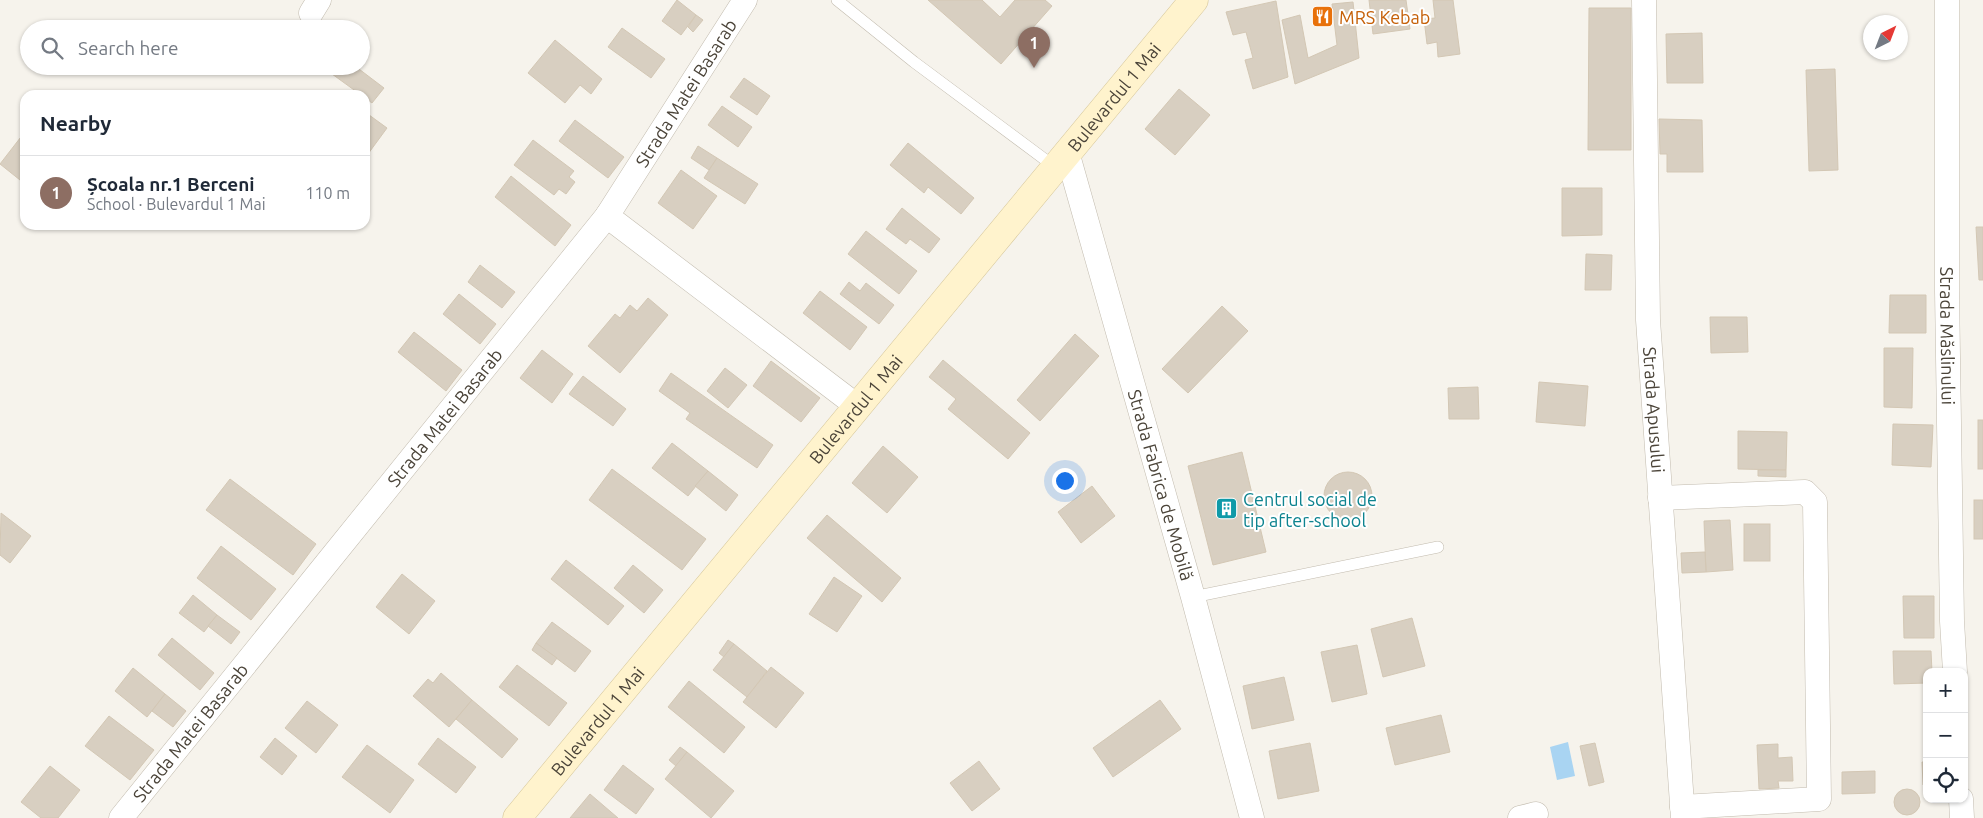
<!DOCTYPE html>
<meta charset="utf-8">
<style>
body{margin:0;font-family:Ubuntu,sans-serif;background:#f6f6f7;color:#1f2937}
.controls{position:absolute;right:15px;bottom:15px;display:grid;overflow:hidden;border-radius:10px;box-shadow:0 1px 4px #0004}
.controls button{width:45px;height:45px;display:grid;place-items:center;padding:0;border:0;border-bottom:1px solid #e0e1e3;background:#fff;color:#1f2937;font:25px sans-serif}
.compass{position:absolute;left:1863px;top:15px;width:45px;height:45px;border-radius:50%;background:#fff;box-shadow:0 1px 4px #0004;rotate:42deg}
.you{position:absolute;left:1064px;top:480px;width:18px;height:18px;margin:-12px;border:4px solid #fff;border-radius:50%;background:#1a73e8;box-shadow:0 0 0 8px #1a73e833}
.badge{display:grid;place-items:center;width:32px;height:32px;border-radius:50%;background:#fc3f1d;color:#fff;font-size:16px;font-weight:700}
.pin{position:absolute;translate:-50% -41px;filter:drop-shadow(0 1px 2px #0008)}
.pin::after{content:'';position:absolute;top:26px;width:18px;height:15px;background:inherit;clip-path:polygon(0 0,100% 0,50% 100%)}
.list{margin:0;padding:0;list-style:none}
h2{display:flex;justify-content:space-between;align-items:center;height:65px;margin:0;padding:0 20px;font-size:21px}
h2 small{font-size:16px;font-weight:400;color:#747a83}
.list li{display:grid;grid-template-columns:32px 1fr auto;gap:15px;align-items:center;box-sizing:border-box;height:75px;padding:0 20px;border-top:1px solid #e0e1e3}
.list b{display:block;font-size:19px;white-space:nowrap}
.list p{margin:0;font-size:16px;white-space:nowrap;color:#747a83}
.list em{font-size:16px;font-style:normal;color:#747a83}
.icon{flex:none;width:28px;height:28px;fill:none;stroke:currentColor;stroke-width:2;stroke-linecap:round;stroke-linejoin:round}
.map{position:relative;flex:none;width:1983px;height:818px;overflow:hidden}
.search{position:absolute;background:#fff;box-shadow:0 1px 4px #0004;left:20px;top:20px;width:350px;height:55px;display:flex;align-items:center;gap:12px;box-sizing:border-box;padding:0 18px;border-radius:28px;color:#747a83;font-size:19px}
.panel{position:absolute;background:#fff;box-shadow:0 1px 4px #0004;left:20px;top:90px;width:350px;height:140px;border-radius:15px}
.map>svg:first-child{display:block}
.water{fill:#a9d4f2}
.building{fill:#d8cfc1;stroke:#d3c7b4}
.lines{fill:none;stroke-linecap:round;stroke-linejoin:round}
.service-casing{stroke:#c2bbae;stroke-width:12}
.minor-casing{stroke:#c2bbae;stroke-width:25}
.secondary-casing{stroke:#d6c79b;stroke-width:29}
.service{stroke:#fff;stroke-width:11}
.minor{stroke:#fff;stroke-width:24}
.secondary{stroke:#fff3cd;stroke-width:28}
.labels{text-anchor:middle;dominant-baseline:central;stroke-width:4;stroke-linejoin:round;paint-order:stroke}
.food-label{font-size:18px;fill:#c56008;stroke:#fff;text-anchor:start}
.street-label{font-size:18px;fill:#4b4439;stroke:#fff}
.culture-label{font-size:18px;fill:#0d838f;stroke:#fff;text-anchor:start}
</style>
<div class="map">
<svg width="1983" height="818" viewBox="0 0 1983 818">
<rect width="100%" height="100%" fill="#f6f3ec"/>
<polygon class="water" points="1568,742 1575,776 1557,780 1550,747"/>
<g class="building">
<polygon points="677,0 696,15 681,35 662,21"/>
<polygon points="928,0 982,0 1000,17 1015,0 1045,0 1052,6 1001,64"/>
<polygon points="1369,0 1406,0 1410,29 1373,34"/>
<polygon points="1433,0 1453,0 1460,54 1438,57 1437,42 1427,44 1424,19 1435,18"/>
<polygon points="1276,1 1288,77 1253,89 1245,60 1253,58 1246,32 1233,35 1226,12"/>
<polygon points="1353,2 1359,58 1295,84 1282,20 1300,15 1308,58 1337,45 1332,4"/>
<polygon points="1589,8 1631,8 1631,150 1588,150"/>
<polygon points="696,15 703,20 693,32 688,27"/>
<polygon points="622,28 665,59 651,78 608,47"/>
<polygon points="1702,33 1703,83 1667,83 1666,34"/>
<polygon points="555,40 602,79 591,94 580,85 565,103 528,73"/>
<polygon points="321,66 355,66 384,88 372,103 365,98 365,95 361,95"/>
<polygon points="1835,69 1838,170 1809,171 1806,70"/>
<polygon points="744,78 770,96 757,115 730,97"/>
<polygon points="1179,89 1210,115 1175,155 1145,129"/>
<polygon points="722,106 752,127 738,147 708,125"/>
<polygon points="365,112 387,128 365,158"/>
<polygon points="1659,119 1702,120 1703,172 1667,172 1667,154 1660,154"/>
<polygon points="575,120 624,157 608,178 559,141"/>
<polygon points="24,133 25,134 25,184 0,164"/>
<polygon points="533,140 574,171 569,177 575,182 566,194 559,189 554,195 514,165"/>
<polygon points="908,143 974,198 961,214 928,187 924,193 890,165"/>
<polygon points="698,146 717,158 709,170 691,158"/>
<polygon points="717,158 758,184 745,204 704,178"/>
<polygon points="681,170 717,196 693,229 658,203"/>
<polygon points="511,176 571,225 555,246 495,197"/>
<polygon points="1562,188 1602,188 1602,235 1562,236"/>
<polygon points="902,208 940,239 929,253 910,239 906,244 886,229"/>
<polygon points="1976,227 1983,227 1983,280 1979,280"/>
<polygon points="866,231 917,271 899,294 848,254"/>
<polygon points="1586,254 1612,255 1611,290 1585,290"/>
<polygon points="480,265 515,292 502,308 468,282"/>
<polygon points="849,282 860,291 866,283 894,305 879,324 840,294"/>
<polygon points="820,291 867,327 850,350 803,313"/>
<polygon points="459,294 496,324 480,344 443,314"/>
<polygon points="1890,295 1926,295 1926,333 1889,333"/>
<polygon points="648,298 668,315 620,373 588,346 615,314 620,318 630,305 637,311"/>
<polygon points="1222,306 1248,331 1188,393 1162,369"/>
<polygon points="1710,317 1747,317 1748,352 1711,353"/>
<polygon points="414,332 462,370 446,391 398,352"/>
<polygon points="1075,334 1099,356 1040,421 1017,400"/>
<polygon points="1884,348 1913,348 1912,408 1884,407"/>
<polygon points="542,350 573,374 552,403 520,378"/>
<polygon points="943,360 1030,433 1008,459 948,409 956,399 929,377"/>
<polygon points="771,361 820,398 801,422 753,386"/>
<polygon points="725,368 747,385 728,408 707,391"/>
<polygon points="671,373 773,445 757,468 686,419 690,413 659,391"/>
<polygon points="583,376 626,409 613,426 569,394"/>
<polygon points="1539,382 1588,386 1585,426 1536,422"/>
<polygon points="1478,387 1479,419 1449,419 1448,388"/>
<rect x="1978" y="420" width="5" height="49"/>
<polygon points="1893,424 1933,425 1931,467 1892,465"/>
<polygon points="1738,431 1787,432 1786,470 1738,469"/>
<polygon points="672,443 708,471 688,496 652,468"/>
<polygon points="883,446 918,477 887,513 852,483"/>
<polygon points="1242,452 1266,552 1213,565 1188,466"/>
<polygon points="612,469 706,539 682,570 589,500"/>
<polygon points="1758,470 1786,470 1786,477 1758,476"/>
<polygon points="708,471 738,495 726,511 695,486"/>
<circle cx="1348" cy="496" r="24"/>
<polygon points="230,479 316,544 293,575 206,510"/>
<polygon points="1092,486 1115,516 1081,543 1058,512"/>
<rect x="1974" y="500" width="9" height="39"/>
<polygon points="1,513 31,536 10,563 0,555"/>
<polygon points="827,515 901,578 882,602 807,538"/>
<polygon points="1730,520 1733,570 1706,572 1704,521"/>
<rect x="1744" y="524" width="26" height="37"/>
<polygon points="221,546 276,589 251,620 197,578"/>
<polygon points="1705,552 1706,572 1682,573 1681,553"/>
<polygon points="566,560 624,606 608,625 551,579"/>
<polygon points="633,565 663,590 644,613 614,588"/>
<polygon points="402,574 435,601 409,634 376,607"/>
<polygon points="834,577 862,596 837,632 809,614"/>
<polygon points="193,595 217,615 204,632 179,613"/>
<polygon points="1903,596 1934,596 1934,638 1904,638"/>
<polygon points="217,615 240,632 231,644 208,626"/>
<polygon points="1412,618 1425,666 1383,677 1371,629"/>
<polygon points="552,622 591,651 575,672 536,643"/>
<polygon points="172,638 214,673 200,690 158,655"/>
<polygon points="728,640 734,644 724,657 719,653"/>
<polygon points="536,643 557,658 552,665 532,650"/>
<polygon points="734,644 767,671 747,697 713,670"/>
<polygon points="1357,645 1367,694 1332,702 1321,652"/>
<polygon points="1893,651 1931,651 1932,672 1927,672 1927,683 1894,684"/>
<polygon points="517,665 567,703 549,726 499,687"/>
<polygon points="771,667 804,693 776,728 743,702"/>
<polygon points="133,668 165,694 147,717 115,691"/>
<polygon points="441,673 472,700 449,727 413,696 428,679 433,683"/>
<polygon points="1284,677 1294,720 1252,729 1243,686"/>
<polygon points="689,681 745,727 724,753 668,707"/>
<polygon points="165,694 186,711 173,727 152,711"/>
<polygon points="472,700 518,739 502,758 456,719"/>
<polygon points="1160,700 1181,729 1113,777 1093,748"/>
<polygon points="307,701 338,725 316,753 285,728"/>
<polygon points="1441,715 1450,752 1395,765 1386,728"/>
<polygon points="109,716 154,750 130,780 85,746"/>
<polygon points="275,738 297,756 282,775 260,757"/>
<polygon points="438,738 476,767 456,793 418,764"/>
<polygon points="1310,743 1319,791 1278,799 1269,751"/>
<polygon points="1595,743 1604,782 1589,786 1580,746"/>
<polygon points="1778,744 1778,758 1792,757 1793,781 1778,781 1779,788 1759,789 1757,745"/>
<polygon points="367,745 414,780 390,813 342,777"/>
<polygon points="680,747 687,752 676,766 669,760"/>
<polygon points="687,752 734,791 711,818 665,779"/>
<polygon points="979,761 1000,789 972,811 950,783"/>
<polygon points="1922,762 1927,762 1927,785 1923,785"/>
<polygon points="623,765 654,789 636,814 604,790"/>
<polygon points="50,766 80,790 58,818 41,818 21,802"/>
<polygon points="1875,771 1875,793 1842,794 1842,772"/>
<circle cx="1907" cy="802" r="13"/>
<polygon points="590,794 618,818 570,818"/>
</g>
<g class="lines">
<defs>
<g id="service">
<polyline points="837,0 914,62 1055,167"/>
<polyline points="1193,597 1438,547"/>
</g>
<g id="minor">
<path id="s1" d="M1644,0L1648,320L1683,818"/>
<path id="s2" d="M1947,0V291L1952,621L1955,672"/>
<polyline points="311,13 319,0"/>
<path id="s3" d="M1067,152L1193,597L1252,818"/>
<polyline points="607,216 857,406"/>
<polyline points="1660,498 1805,492 1815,502 1819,799 1682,807"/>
<polyline points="1961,799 1962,818"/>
<path id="s4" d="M121,818L607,216L745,0"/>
<polyline points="1520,818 1536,814"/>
</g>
<g id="secondary">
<path id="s5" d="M517,818L1194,0"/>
</g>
</defs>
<use href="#service" class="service-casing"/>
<use href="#minor" class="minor-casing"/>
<use href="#secondary" class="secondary-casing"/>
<use href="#service" class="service"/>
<use href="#minor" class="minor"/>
<use href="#secondary" class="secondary"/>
</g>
<defs>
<symbol id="restaurant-square" viewBox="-11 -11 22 22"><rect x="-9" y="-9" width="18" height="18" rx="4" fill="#e8710a" stroke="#fff"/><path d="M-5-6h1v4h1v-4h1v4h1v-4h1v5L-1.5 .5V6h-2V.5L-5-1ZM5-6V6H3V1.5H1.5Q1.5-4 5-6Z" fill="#fff"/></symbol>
<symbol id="building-square" viewBox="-11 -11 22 22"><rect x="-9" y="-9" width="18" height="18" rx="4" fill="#0f9aa8" stroke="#fff"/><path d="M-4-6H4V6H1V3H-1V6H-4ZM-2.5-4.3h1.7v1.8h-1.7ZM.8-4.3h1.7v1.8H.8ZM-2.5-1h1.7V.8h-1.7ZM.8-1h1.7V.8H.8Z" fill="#fff"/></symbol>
</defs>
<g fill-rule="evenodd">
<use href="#restaurant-square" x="1310" y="4" width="25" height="25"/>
<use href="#building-square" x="1214" y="496" width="25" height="25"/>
</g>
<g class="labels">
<g class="food-label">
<text x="1339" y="17">MRS Kebab</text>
</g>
<g class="street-label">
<text stroke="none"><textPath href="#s4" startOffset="920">Strada Matei Basarab</textPath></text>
<text stroke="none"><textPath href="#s5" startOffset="936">Bulevardul 1 Mai</textPath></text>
<text stroke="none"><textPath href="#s2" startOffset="336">Strada Măslinului</textPath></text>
<text stroke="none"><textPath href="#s5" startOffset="531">Bulevardul 1 Mai</textPath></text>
<text stroke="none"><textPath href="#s1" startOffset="410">Strada Apusului</textPath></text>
<text stroke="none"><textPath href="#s4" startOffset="515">Strada Matei Basarab</textPath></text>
<text stroke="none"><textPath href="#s3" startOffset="346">Strada Fabrica de Mobilă</textPath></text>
<text stroke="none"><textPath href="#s5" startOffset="126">Bulevardul 1 Mai</textPath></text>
<text stroke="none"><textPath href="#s4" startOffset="110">Strada Matei Basarab</textPath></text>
</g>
<g class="culture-label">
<text x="1243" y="499">Centrul social de<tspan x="1243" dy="21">tip after-school</tspan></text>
</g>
</g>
</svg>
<div class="controls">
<button>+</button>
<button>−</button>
<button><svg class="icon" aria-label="locate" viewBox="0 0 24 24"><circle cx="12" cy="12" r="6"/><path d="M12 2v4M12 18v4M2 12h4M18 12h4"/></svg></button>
</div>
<svg class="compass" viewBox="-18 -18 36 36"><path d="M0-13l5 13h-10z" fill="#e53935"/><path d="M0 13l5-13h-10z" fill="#747a83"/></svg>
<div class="you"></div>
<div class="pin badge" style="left:1034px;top:68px;background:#8d6e63">1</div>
<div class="search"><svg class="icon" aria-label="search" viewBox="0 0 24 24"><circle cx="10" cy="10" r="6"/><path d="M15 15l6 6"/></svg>Search here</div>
<section class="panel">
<h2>Nearby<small></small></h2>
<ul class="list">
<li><span class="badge" style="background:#8d6e63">1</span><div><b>Școala nr.1 Berceni</b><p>School · Bulevardul 1 Mai</p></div><em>110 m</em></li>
</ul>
</section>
</div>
